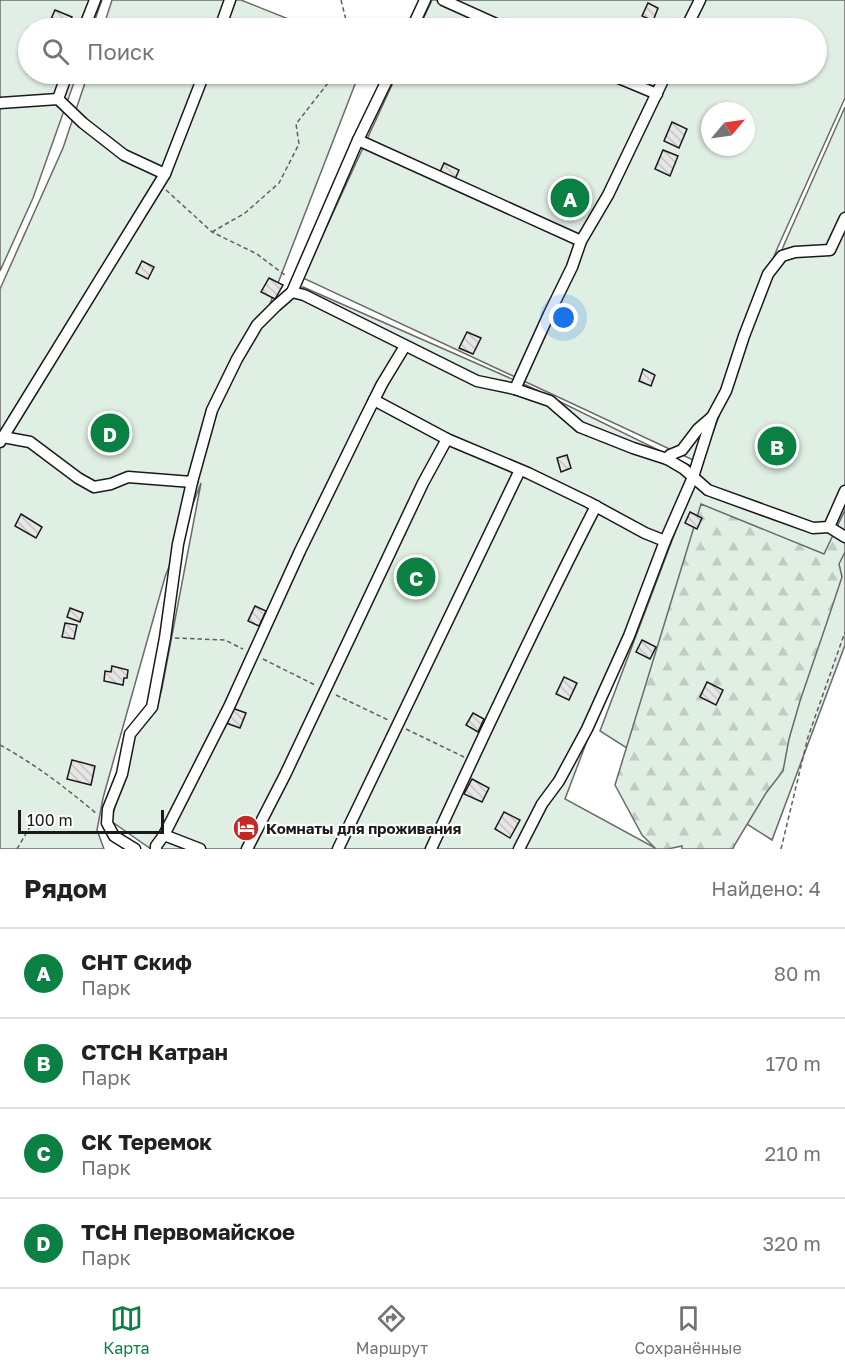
<!DOCTYPE html>
<html lang="ru">
<meta charset="utf-8">
<style>
body{margin:0;font-family:"Golos Text",sans-serif;background:#f2f2f2;color:#202124}
.compass{position:absolute;left:701px;top:102px;width:54px;height:54px;border-radius:50%;background:#fff;box-shadow:0 2px 4px #0004;rotate:61deg}
.scale{position:absolute;left:18px;bottom:15px;width:146px;box-sizing:border-box;padding-left:6px;border:3px solid #1a1a1a;border-top:0;font-size:16px;line-height:21px;white-space:nowrap;color:#1a1a1a;-webkit-text-stroke:4px #fff;paint-order:stroke}
.you{position:absolute;left:564px;top:318px;width:21px;height:21px;margin:-15px;border:4px solid #fff;border-radius:50%;background:#1a73e8;box-shadow:0 0 0 9px #1a73e833}
.badge{display:grid;place-items:center;width:39px;height:39px;border-radius:50%;background:#0b8043;color:#fff;font-size:20px;font-weight:700}
.pin{position:absolute;translate:-50% -50%;border:3px solid #fff;box-shadow:0 2px 6px #0006}
.list{margin:0;padding:0;list-style:none}
h2{display:flex;justify-content:space-between;align-items:center;height:78px;margin:0;padding:0 24px;font-size:26px}
h2 small{font-size:20px;font-weight:400;color:#757577}
.list li{display:grid;grid-template-columns:39px 1fr auto;gap:18px;align-items:center;box-sizing:border-box;height:90px;padding:0 24px;border-top:2px solid #e0e0e0}
.list b{display:block;font-size:22px;white-space:nowrap}
.list p{margin:0;font-size:20px;white-space:nowrap;color:#757577}
.list em{font-size:20px;font-style:normal;color:#757577}
.icon{flex:none;width:33px;height:33px;fill:none;stroke:currentColor;stroke-width:2;stroke-linecap:round;stroke-linejoin:round}
.map{position:relative;flex:none;width:845px;height:849px;overflow:hidden}
.search{position:absolute;background:#fff;box-shadow:0 2px 4px #0004;left:18px;right:18px;top:18px;height:66px;display:flex;align-items:center;gap:15px;box-sizing:border-box;padding:0 21px;border-radius:33px;color:#757577;font-size:22px}
.sheet{height:438px;background:#fff}
nav{display:flex;justify-content:space-around;align-items:center;box-sizing:border-box;height:84px;border-top:2px solid #e0e0e0;background:#fff;font-size:16px;color:#757577}
nav a{display:grid;justify-items:center;gap:3px}
nav .on{color:#0b8043}
.map>svg:first-child{display:block}
.green{fill:#e0efe3;stroke:#6a6a6a;stroke-width:1.5;fill-rule:evenodd}
.forest{fill:url(#forest-firs);stroke:#6a6a6a;stroke-width:1.5}
.building{fill:url(#building-back-hatch);stroke:#1a1a1a;stroke-width:1.5}
.lines{fill:none;stroke-linecap:round;stroke-linejoin:round}
.minor-casing{stroke:#1a1a1a;stroke-width:13}
.path{stroke:#5f5f5f;stroke-width:1.5;stroke-dasharray:4.5 3;stroke-linecap:butt}
.minor{stroke:#fff;stroke-width:10}
.labels{text-anchor:middle;dominant-baseline:central;stroke-width:4.5;stroke-linejoin:round;paint-order:stroke}
.poi-label{font-size:15px;font-weight:bold;fill:#1a1a1a;stroke:#fff;text-anchor:start}
</style>
<div class="map">
<svg width="845" height="849" viewBox="0 0 845 849">
<defs>
<pattern id="forest-firs" width="22" height="20" patternUnits="userSpaceOnUse" patternTransform="scale(1.5)"><rect width="22" height="20" fill="#e0efe3"/><path d="M5 1l3.5 6h-7zM16 11l3.5 6h-7z" fill="#c0ccc2"/></pattern>
<pattern id="building-back-hatch" width="6" height="6" patternUnits="userSpaceOnUse" patternTransform="scale(1.5)"><rect width="6" height="6" fill="#e6e6e6"/><path d="M-1 5l2 2M0 0l6 6M5-1l2 2" fill="none" stroke="#c5c5c5"/></pattern>
</defs>
<rect width="100%" height="100%" fill="#fff"/>
<g class="green">
<polygon points="0,0 102,0 92,28 28,28 28,74 77,74 33,198 0,271"/>
<polygon points="112,0 241,0 311,28 103,28"/>
<path d="M432,0H845V98L777,249L693,460L303,278L397,74H816V28H419ZM710,111H746V147H710Z"/>
<polygon points="88,74 359,74 261,327 303,287 528,386 691,466 565,799 657,849 151,849 111,821 135,734 156,711 162,688 201,483 165,577 103,798 97,830 104,849 0,849 0,289 63,148"/>
<polygon points="845,107 845,645 772,840 600,731 783,247"/>
</g>
<polygon class="forest" points="701,504 824,554 845,510 845,552 839,564 842,577 827,622 800,701 789,739 783,771 766,793 734,846 733,849 682,849 682,846 668,849 656,849 642,835 615,785"/>
<g class="building">
<polygon points="648,3 658,8 653,21 642,16"/>
<polygon points="55,10 72,17 69,25 65,24 63,28 47,28"/>
<polygon points="672,122 687,129 679,148 664,141"/>
<polygon points="663,150 678,156 670,176 655,169"/>
<polygon points="444,163 459,170 455,179 440,172"/>
<polygon points="142,261 154,267 148,279 136,273"/>
<polygon points="269,278 283,285 275,299 261,292"/>
<polygon points="467,332 481,338 473,354 459,348"/>
<polygon points="643,369 655,375 651,386 639,381"/>
<polygon points="567,455 571,468 561,472 557,458"/>
<polygon points="690,512 702,518 697,529 685,523"/>
<polygon points="21,514 42,527 36,538 15,526"/>
<polygon points="255,606 266,611 259,626 248,621"/>
<polygon points="70,608 83,613 80,622 67,617"/>
<polygon points="65,623 77,625 74,639 62,637"/>
<polygon points="642,640 656,647 650,659 636,652"/>
<polygon points="112,666 128,670 127,678 124,678 123,685 104,681 105,671 111,672"/>
<polygon points="564,677 577,683 569,700 556,694"/>
<polygon points="707,682 723,690 716,705 700,697"/>
<polygon points="232,708 246,713 240,728 226,723"/>
<polygon points="473,713 484,719 478,732 466,725"/>
<polygon points="72,760 95,766 91,785 67,779"/>
<polygon points="472,779 489,788 482,802 464,794"/>
<polygon points="504,812 520,820 510,838 495,829"/>
</g>
<g class="lines">
<defs>
<g id="minor">
<polyline points="443,0 505,28"/>
<polyline points="84,28 95,0"/>
<polyline points="220,28 230,0"/>
<polyline points="412,28 425,0"/>
<polyline points="686,28 700,0"/>
<polyline points="609,74 657,94"/>
<polyline points="58,99 67,74"/>
<polyline points="0,103 58,99 83,123 124,155 165,174"/>
<polyline points="358,140 581,241"/>
<polyline points="292,292 304,295 477,381 515,389 550,401 580,427 633,448 667,459 684,469 708,490 813,528 829,527 845,491"/>
<polyline points="515,389 549,314 572,267 581,241 608,195 666,74"/>
<polyline points="374,400 447,439 528,473 588,502 645,533 665,541"/>
<polyline points="3,437 30,442 78,478 94,487 111,484 128,477 192,482 212,410 237,359 257,325 276,306 292,292 358,140 390,74"/>
<polyline points="0,442 165,174 204,74"/>
<polyline points="667,459 670,455 682,450 698,429 712,417 726,391 744,336 768,274 782,256 795,252 830,250 845,218"/>
<polyline points="829,527 845,537"/>
<polyline points="164,835 229,707 300,551 363,422 382,384 405,346"/>
<polyline points="135,849 114,836 107,823 108,809 122,774 130,734 152,707 165,638 178,544 192,482"/>
<polyline points="156,849 156,846 164,835 200,849"/>
<polyline points="247,849 285,775 423,483 447,439"/>
<polyline points="338,849 520,470"/>
<path d="M431,849C484,734 538,619 596,506"/>
<polyline points="519,849 542,804 559,781 587,729 629,636 665,541 693,477 712,417"/>
</g>
</defs>
<use href="#minor" class="minor-casing"/>
<g class="path">
<polyline points="341,0 348,28"/>
<polyline points="166,190 212,232 257,254 286,276"/>
<polyline points="212,232 245,213 279,183 299,144 296,124 335,74"/>
<polyline points="175,638 225,640 243,649"/>
<polyline points="263,659 315,685"/>
<polyline points="336,695 388,720"/>
<polyline points="406,729 464,757"/>
<path d="M0,745C35,764 66,788 97,814"/>
<polyline points="17,849 35,818"/>
<polyline points="781,849 808,737 845,632"/>
</g>
<use href="#minor" class="minor"/>
</g>
<defs>
<symbol id="hotel-disc" viewBox="-11 -11 22 22"><circle r="9.5" fill="#c62828" stroke="#fff"/><path d="M-6-4.5h1.5V1H6V5H4.5V3h-9V5H-6ZM-4 0a1.8 1.8 0 1 1 3.6 0ZM.5 0V-2.5h3Q6-2.5 6 0Z" fill="#fff"/></symbol>
</defs>
<g fill-rule="evenodd">
<use href="#hotel-disc" x="231" y="813" width="30" height="30"/>
</g>
<g class="labels">
<g class="poi-label">
<text x="266" y="828">Комнаты для проживания</text>
</g>
</g>
</svg>
<svg class="compass" viewBox="-18 -18 36 36"><path d="M0-13l5 13h-10z" fill="#e53935"/><path d="M0 13l5-13h-10z" fill="#757577"/></svg>
<div class="scale">100 m</div>
<div class="you"></div>
<div class="pin badge" style="left:570px;top:198px">A</div>
<div class="pin badge" style="left:777px;top:446px">B</div>
<div class="pin badge" style="left:416px;top:577px">C</div>
<div class="pin badge" style="left:110px;top:433px">D</div>
<div class="search"><svg class="icon" aria-label="search" viewBox="0 0 24 24"><circle cx="10" cy="10" r="6"/><path d="M15 15l6 6"/></svg>Поиск</div>
</div>
<section class="sheet">
<h2>Рядом<small>Найдено: 4</small></h2>
<ul class="list">
<li><span class="badge">A</span><div><b>СНТ Скиф</b><p>Парк</p></div><em>80 m</em></li>
<li><span class="badge">B</span><div><b>СТСН Катран</b><p>Парк</p></div><em>170 m</em></li>
<li><span class="badge">C</span><div><b>СК Теремок</b><p>Парк</p></div><em>210 m</em></li>
<li><span class="badge">D</span><div><b>ТСН Первомайское</b><p>Парк</p></div><em>320 m</em></li>
</ul>
</section>
<nav>
<a class="on"><svg class="icon" aria-label="map" viewBox="0 0 24 24"><path d="M3 6l6-2 6 2 6-2v14l-6 2-6-2-6 2zM9 4v14M15 6v14"/></svg>Карта</a>
<a><svg class="icon" aria-label="directions" viewBox="0 0 24 24"><path d="M12 3l9 9-9 9-9-9zM9 14v-3h6M13 9l2 2-2 2"/></svg>Маршрут</a>
<a><svg class="icon" aria-label="saved" viewBox="0 0 24 24"><path d="M7 4h10v16l-5-4-5 4z"/></svg>Сохранённые</a>
</nav>
